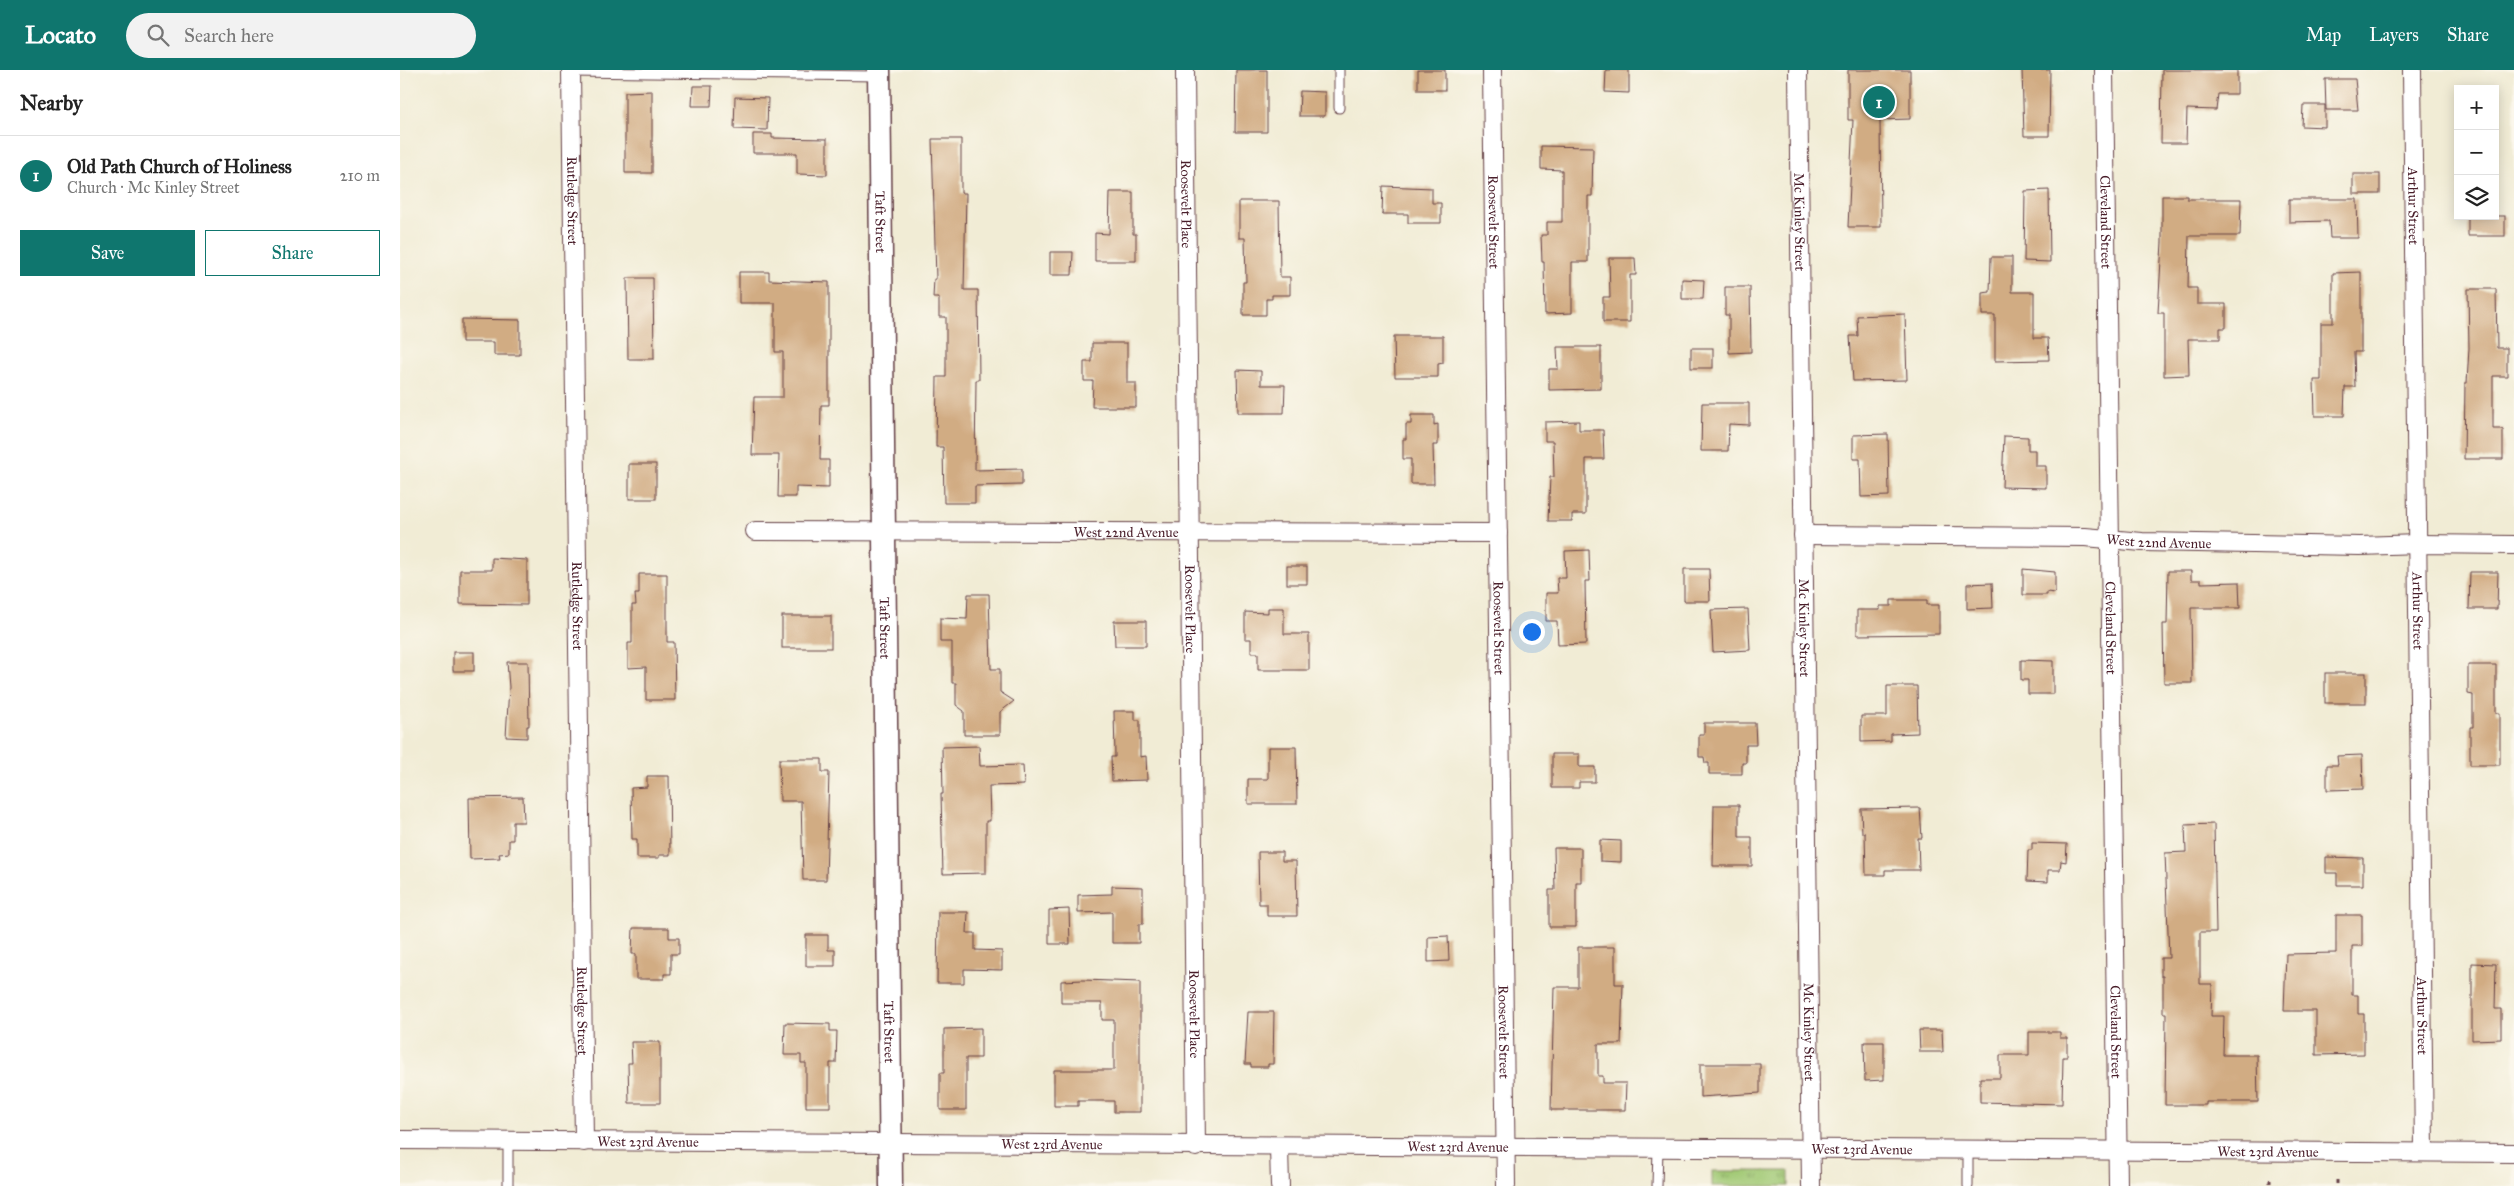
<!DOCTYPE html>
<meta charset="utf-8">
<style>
body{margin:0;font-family:"IM FELL Great Primer",serif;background:#f2f2f2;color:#222}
.controls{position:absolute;right:15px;top:15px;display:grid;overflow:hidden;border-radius:0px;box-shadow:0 2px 12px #0003}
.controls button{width:45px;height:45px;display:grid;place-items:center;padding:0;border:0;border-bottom:1px solid #e0e0e0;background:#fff;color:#222;font:25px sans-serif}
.you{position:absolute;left:1131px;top:561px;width:18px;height:18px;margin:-12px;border:4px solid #fff;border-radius:50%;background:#1a73e8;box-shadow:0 0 0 8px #1a73e833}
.badge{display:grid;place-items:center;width:32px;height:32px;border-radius:50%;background:#0f766e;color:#fff;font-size:16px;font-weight:700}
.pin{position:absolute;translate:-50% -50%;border:2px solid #fff;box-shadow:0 1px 5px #0006}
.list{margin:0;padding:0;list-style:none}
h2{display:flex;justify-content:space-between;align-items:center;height:65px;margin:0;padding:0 20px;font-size:21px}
h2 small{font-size:16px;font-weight:400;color:#767676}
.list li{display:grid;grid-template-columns:32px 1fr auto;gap:15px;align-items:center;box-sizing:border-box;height:80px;padding:0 20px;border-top:1px solid #e0e0e0}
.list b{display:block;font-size:19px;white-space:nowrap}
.list p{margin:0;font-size:16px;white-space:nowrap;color:#767676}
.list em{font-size:16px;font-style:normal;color:#767676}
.actions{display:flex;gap:10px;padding:15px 20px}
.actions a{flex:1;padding:11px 0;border:1px solid #0f766e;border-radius:0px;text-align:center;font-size:18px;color:#0f766e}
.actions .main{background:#0f766e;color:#fff}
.icon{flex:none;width:28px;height:28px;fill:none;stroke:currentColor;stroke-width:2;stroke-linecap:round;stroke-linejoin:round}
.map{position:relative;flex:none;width:2114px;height:1116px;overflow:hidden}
header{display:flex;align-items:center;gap:30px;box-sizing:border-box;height:70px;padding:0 25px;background:#0f766e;color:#fff}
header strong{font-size:24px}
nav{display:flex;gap:28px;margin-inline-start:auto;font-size:18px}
.search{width:350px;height:45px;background:#f2f2f2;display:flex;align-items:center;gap:12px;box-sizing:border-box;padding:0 18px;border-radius:28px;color:#767676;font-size:19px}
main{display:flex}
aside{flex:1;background:#fff}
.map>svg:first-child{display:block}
.grass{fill:url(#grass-tufts);stroke:#767450}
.building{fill:#d1ac83}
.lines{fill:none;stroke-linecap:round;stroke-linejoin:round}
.service-casing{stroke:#633e44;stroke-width:11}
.minor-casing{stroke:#633e44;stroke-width:20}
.tertiary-casing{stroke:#633e44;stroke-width:25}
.path{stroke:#633e44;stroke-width:3;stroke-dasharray:4 4;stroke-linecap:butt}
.service{stroke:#fff;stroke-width:9}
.minor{stroke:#fff;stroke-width:18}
.tertiary{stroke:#fff;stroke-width:22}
.labels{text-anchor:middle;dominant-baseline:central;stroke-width:4;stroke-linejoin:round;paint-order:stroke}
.street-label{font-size:14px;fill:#4a1f2b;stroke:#fbf7ec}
</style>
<header>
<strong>Locato</strong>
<div class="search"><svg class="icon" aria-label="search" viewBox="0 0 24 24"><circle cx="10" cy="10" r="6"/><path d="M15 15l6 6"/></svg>Search here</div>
<nav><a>Map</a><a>Layers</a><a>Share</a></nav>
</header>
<main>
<aside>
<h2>Nearby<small></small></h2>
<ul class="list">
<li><span class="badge">1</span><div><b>Old Path Church of Holiness</b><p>Church · Mc Kinley Street</p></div><em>210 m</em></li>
</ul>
<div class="actions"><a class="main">Save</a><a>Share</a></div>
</aside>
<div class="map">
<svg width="2114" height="1116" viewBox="0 0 2114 1116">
<defs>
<pattern id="grass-tufts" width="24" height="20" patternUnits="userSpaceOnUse" patternTransform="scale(1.25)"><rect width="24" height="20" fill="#a1c975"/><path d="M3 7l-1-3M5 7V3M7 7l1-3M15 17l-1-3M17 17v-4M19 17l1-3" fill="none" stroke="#8cac65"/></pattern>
</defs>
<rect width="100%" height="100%" fill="#fbf7ec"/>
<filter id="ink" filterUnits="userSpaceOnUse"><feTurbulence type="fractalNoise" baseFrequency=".02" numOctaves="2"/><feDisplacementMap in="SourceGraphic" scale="10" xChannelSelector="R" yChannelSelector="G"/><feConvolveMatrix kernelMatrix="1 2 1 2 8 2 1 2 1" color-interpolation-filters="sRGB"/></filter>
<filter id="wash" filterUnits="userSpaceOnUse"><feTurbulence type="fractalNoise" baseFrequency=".0096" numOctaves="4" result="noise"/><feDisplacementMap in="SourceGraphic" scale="20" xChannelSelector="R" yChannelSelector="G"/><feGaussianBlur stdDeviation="1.12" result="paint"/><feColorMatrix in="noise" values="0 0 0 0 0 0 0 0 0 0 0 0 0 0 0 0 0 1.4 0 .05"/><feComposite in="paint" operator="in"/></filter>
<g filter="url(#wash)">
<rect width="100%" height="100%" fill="#f1ecd5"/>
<rect class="grass" x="1312" y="1101" width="77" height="15"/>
<g id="blocks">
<g class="building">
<polygon points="836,0 867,0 867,62 835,62"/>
<rect x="1018" y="0" width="27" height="20"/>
<polygon points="1206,0 1229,0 1229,23 1205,22"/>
<polygon points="1448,0 1510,0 1510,49 1480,50 1481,157 1448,157 1453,50 1448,50"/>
<polygon points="1622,0 1650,0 1649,66 1624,66"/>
<polygon points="1762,0 1837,0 1837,24 1818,24 1816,40 1787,39 1786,73 1761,73"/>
<polygon points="1925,9 1955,9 1958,40 1926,40"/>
<polygon points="293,16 312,16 311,36 292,36"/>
<polygon points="252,21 252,103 225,103 225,22"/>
<polygon points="900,21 925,22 925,46 899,46"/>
<polygon points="335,27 368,28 367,60 334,59"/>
<polygon points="1903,35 1925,35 1925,57 1902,56"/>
<polygon points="353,64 372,64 372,68 427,69 427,105 397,104 397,83 353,83"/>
<polygon points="532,69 561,69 561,123 566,123 564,220 578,220 579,310 576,310 575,400 622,399 622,415 575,416 575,433 544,433 543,377 536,377 537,307 546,307 546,247 539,247 539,228 533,228 534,209 536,209"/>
<polygon points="1141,76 1193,77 1192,126 1188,126 1188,192 1172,192 1172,243 1145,244 1144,192 1142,192 1141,165 1147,165 1147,152 1162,152 1162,100 1141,99"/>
<rect x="1953" y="104" width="27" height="20"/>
<polygon points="983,116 1032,118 1032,133 1041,133 1041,153 1008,153 1008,144 982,144"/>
<polygon points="1649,120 1650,192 1624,191 1625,121"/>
<polygon points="710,122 733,122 733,164 736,164 736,191 695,191 695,163 709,164"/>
<polygon points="1762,126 1787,126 1787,129 1841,129 1840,166 1789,166 1788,218 1797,218 1797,234 1826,234 1826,258 1820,258 1820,269 1788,269 1789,305 1764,306 1764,243 1758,243 1762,172"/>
<polygon points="1889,129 1957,129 1958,168 1930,168 1929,151 1889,152"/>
<polygon points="839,131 879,131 880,207 890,207 890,225 872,225 872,229 866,229 866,245 843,245 843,212 846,212 845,168 839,168"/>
<rect x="2068" y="146" width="37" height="20"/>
<polygon points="650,182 673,182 672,205 650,205"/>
<polygon points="1591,187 1612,187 1612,222 1634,222 1634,268 1648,268 1649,290 1595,291 1595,245 1582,245 1582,223 1590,222"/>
<polygon points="1209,188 1235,188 1236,205 1230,205 1230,252 1203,252 1203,227 1210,227"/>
<polygon points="339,202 369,202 369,210 429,212 429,335 421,335 420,390 429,390 429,418 396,417 396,427 378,427 379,385 352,385 354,327 383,327 383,282 375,282 375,233 339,233"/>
<polygon points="1961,202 1961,282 1954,282 1955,317 1945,317 1944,346 1915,346 1914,310 1921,310 1921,253 1933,253 1933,203"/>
<polygon points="227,208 253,208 254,289 228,289"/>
<polygon points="1282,209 1304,210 1303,229 1282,229"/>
<polygon points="1325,217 1350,217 1351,282 1329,283 1329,245 1325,245"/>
<polygon points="2068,219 2096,219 2097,278 2107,278 2107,306 2093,306 2093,359 2103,359 2103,389 2064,389 2065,313 2067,313 2069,278"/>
<polygon points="1505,244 1507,310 1453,311 1450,266 1458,266 1457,246"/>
<polygon points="62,249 120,250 120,285 94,285 94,272 62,272"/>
<polygon points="994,266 1043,266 1043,293 1038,294 1038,307 995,307"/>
<polygon points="692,273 727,273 727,313 736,313 736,337 692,337 693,311 684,311 684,292 692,292"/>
<polygon points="1157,277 1201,277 1201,319 1149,320 1149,299 1158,299"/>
<rect x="1291" y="278" width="22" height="20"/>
<polygon points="837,300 861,301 861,315 885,315 884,343 838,343"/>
<polygon points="1302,333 1349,333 1349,355 1329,354 1328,381 1301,381"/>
<polygon points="1011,345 1034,345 1034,355 1038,354 1038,375 1033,375 1034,414 1011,414 1011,389 1003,389 1003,369 1006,369 1006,354 1011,354"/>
<polygon points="1179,351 1179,360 1203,360 1204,389 1186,389 1186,444 1172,444 1172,451 1148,451 1150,407 1154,407 1153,371 1145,371 1145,352"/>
<polygon points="1488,364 1489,426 1461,427 1460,389 1453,389 1453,365"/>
<polygon points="1604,366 1628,367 1628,380 1635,380 1635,396 1646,396 1646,418 1602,417"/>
<rect x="229" y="394" width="27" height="35"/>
<polygon points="1189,480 1190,511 1185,511 1186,574 1158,575 1157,551 1146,551 1146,523 1158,523 1157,508 1166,508 1165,481"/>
<polygon points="92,488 127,490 127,535 60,534 60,500 92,500"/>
<rect x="887" y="496" width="20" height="18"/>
<polygon points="1284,499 1309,499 1310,531 1284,531"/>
<polygon points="1623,499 1655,502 1655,523 1647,522 1647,525 1623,525"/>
<polygon points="1768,501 1791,501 1791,510 1801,510 1801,513 1839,512 1840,538 1791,538 1792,613 1764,613 1763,554 1767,554"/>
<polygon points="2070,502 2098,502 2097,539 2069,539"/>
<polygon points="239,504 267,504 267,572 274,572 275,630 246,630 246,597 228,598 228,573 232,573 232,535 236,535 235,524 239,524"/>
<polygon points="1592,513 1593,538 1567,539 1567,514"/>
<polygon points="568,524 589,524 591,599 600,599 600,622 614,631 600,642 600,665 564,665 564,641 556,635 556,613 552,613 552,572 540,572 540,548 567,549"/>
<polygon points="1491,530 1527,530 1527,535 1539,535 1539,564 1457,565 1457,540 1480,540 1480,536 1491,536"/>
<polygon points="868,538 884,538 884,564 909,564 909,600 858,600 858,583 851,583 851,569 845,569 845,542 868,543"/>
<polygon points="1348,539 1350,580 1313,582 1311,540"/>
<rect x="382" y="546" width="49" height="32"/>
<polygon points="714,551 746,551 746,576 715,576"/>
<rect x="53" y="582" width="21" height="19"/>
<polygon points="1621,590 1653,591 1653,624 1628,624 1628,610 1621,610"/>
<polygon points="107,592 128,592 129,656 127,656 127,668 106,667 109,617"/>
<polygon points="2068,595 2096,595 2096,643 2100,643 2100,695 2070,695 2070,657 2073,657 2073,625 2068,624"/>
<rect x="1925" y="603" width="41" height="30"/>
<polygon points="1487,616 1517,616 1518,663 1491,664 1491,671 1461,672 1461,646 1487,646"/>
<polygon points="714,641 735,641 735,650 740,650 740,687 746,686 747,710 712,711 711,687 715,687"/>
<polygon points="1304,653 1355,653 1356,675 1346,675 1346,693 1342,693 1342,704 1309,704 1309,693 1305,693 1304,687 1299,687 1299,665 1304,665"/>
<polygon points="579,676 580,696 623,695 624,715 589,716 590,751 586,751 586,803 543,804 541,724 543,724 542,677"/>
<polygon points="868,677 896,677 897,734 848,734 848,709 868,709"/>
<polygon points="1152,684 1179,684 1179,697 1195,697 1195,712 1179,712 1179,718 1152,718"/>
<polygon points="1962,685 1963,719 1927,720 1927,695 1938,695 1937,686"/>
<polygon points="379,689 422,689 422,702 429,702 426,810 403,810 401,731 380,731"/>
<polygon points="247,706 269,706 270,785 259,785 259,788 237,788 237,769 232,769 231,718 247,717"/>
<polygon points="123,727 124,752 113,752 113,770 109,770 109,783 99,784 100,788 70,789 69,728"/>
<polygon points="1314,735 1339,735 1339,767 1352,767 1352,796 1313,796"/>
<polygon points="1520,738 1522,768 1518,768 1519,800 1485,800 1485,805 1466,805 1465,763 1462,763 1461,739"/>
<polygon points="1814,754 1816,862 1800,862 1800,914 1812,914 1811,946 1824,946 1823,985 1857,985 1858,1032 1806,1032 1806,1035 1765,1035 1766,943 1763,943 1763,906 1761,906 1761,888 1769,888 1765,783 1786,782 1785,755"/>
<polygon points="1200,770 1221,771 1221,792 1200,791"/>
<polygon points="1632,773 1667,774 1666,792 1661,791 1660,800 1648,800 1648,812 1627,811 1628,780 1632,780"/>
<polygon points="1154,778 1181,778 1181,812 1176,812 1176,857 1149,857 1149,820 1155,820"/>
<polygon points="858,782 882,782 882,791 896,791 897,846 867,846 867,834 859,834"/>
<polygon points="1926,787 1963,788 1963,815 1937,815 1937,803 1926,803"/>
<polygon points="712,816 743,817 743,854 739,854 739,873 712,873 712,842 678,843 678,825 712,824"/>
<polygon points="669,839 670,874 649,874 649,840"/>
<polygon points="538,842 568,842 567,863 575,863 575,880 602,881 602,900 564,899 564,913 537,913"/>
<polygon points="1936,845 1962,845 1962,876 1952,876 1952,925 1958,925 1958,944 1964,944 1964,984 1916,985 1916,941 1884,941 1886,884 1936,883"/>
<polygon points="233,858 269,858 269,868 279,868 279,884 271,884 271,904 264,904 264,909 236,909 236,884 232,884"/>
<polygon points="406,865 428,865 428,880 435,880 435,896 406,896"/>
<polygon points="1048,866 1049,891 1028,892 1028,867"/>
<polygon points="1178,877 1215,877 1215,914 1223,914 1221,974 1198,974 1198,1006 1203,1006 1203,1013 1226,1013 1225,1040 1151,1040 1154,917 1178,917"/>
<polygon points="2072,893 2096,894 2095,939 2101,939 2101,969 2072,970"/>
<polygon points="683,910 740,912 740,1042 714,1042 714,1031 678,1031 678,1036 654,1036 654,1000 714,1000 714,950 702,950 702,933 661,933 661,911"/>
<polygon points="848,942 874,942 873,994 868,994 868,997 851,997 851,994 845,994"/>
<polygon points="385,953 430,954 430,961 437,961 436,993 430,993 430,1037 406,1037 406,993 401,993 401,985 384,985"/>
<polygon points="581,958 581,988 566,988 566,1040 540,1040 540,1003 544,1003 544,959"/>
<polygon points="1519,960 1542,960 1543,982 1520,982"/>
<polygon points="1629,962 1660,962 1660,968 1667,968 1667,987 1663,987 1662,1034 1580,1032 1580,1008 1600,1008 1600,985 1629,985"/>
<polygon points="231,972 260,972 260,1033 229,1033 228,993 232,993"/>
<polygon points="1464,972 1484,972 1484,1010 1465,1011"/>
<polygon points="1300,994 1360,994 1360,1023 1300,1027"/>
</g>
</g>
</g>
<g filter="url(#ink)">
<use href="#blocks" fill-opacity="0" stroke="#633e44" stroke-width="1"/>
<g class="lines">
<defs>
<g id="service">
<polyline points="939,0 939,38"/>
<polyline points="171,2 479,6"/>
<polyline points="108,1071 108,1116"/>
<polyline points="1257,1116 1258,1078"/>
<polyline points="1568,1116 1568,1079"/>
</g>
<g id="minor">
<path id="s1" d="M171,0L184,1072"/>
<path id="s2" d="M785,0L796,1077"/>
<path id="s3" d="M1092,0L1106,1116"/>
<path id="s4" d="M1398,0L1411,1116"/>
<path id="s5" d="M1704,0L1718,1116"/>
<path id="s6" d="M2012,0L2024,1082"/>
<path id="s7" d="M355,461L1098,463"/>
<path id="s8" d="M1403,465L1685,467L1742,472L1960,476L2018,474L2114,475"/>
<path id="s9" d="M0,1070L2114,1083"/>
<polyline points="879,1077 880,1116"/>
</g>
<g id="tertiary">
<path id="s10" d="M479,0L491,1116"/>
</g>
</defs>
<use href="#service" class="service-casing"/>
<use href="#minor" class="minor-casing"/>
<use href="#tertiary" class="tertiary-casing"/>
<g class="path">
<polyline points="1870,1109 1870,1116"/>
<polyline points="1937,1110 1937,1116"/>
</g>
<use href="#service" class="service"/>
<use href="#minor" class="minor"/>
<use href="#tertiary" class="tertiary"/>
</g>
</g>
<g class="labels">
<g class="street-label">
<text stroke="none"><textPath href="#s1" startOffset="131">Rutledge Street</textPath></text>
<text stroke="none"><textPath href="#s2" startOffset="134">Roosevelt Place</textPath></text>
<text stroke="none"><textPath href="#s6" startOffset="136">Arthur Street</textPath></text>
<text stroke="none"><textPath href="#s10" startOffset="152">Taft Street</textPath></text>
<text stroke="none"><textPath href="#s3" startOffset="152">Roosevelt Street</textPath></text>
<text stroke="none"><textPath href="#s4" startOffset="152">Mc Kinley Street</textPath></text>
<text stroke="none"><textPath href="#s5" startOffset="152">Cleveland Street</textPath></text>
<text stroke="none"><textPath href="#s7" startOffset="371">West 22nd Avenue</textPath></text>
<text stroke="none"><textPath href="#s8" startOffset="356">West 22nd Avenue</textPath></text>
<text stroke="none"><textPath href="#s1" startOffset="536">Rutledge Street</textPath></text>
<text stroke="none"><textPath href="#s2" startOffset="539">Roosevelt Place</textPath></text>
<text stroke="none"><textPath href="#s6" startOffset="541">Arthur Street</textPath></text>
<text stroke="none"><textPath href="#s10" startOffset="558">Taft Street</textPath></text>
<text stroke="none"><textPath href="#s3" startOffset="558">Roosevelt Street</textPath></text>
<text stroke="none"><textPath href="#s4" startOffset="558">Mc Kinley Street</textPath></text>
<text stroke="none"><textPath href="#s5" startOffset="558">Cleveland Street</textPath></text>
<text stroke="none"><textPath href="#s1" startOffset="941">Rutledge Street</textPath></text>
<text stroke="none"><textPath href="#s2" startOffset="944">Roosevelt Place</textPath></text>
<text stroke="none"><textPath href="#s6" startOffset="946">Arthur Street</textPath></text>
<text stroke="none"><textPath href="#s10" startOffset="962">Taft Street</textPath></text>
<text stroke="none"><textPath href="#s3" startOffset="962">Roosevelt Street</textPath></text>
<text stroke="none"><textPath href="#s4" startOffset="962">Mc Kinley Street</textPath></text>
<text stroke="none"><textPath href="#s5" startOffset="962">Cleveland Street</textPath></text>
<text stroke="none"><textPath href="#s9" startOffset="248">West 23rd Avenue</textPath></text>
<text stroke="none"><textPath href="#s9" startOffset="652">West 23rd Avenue</textPath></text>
<text stroke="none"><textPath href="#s9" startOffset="1058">West 23rd Avenue</textPath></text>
<text stroke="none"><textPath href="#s9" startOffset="1462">West 23rd Avenue</textPath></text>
<text stroke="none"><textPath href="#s9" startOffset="1868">West 23rd Avenue</textPath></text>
</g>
</g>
</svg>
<div class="controls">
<button>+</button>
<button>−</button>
<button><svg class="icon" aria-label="layers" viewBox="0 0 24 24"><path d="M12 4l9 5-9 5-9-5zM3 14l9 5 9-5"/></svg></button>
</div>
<div class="you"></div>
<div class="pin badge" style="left:1479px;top:32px">1</div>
</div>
</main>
